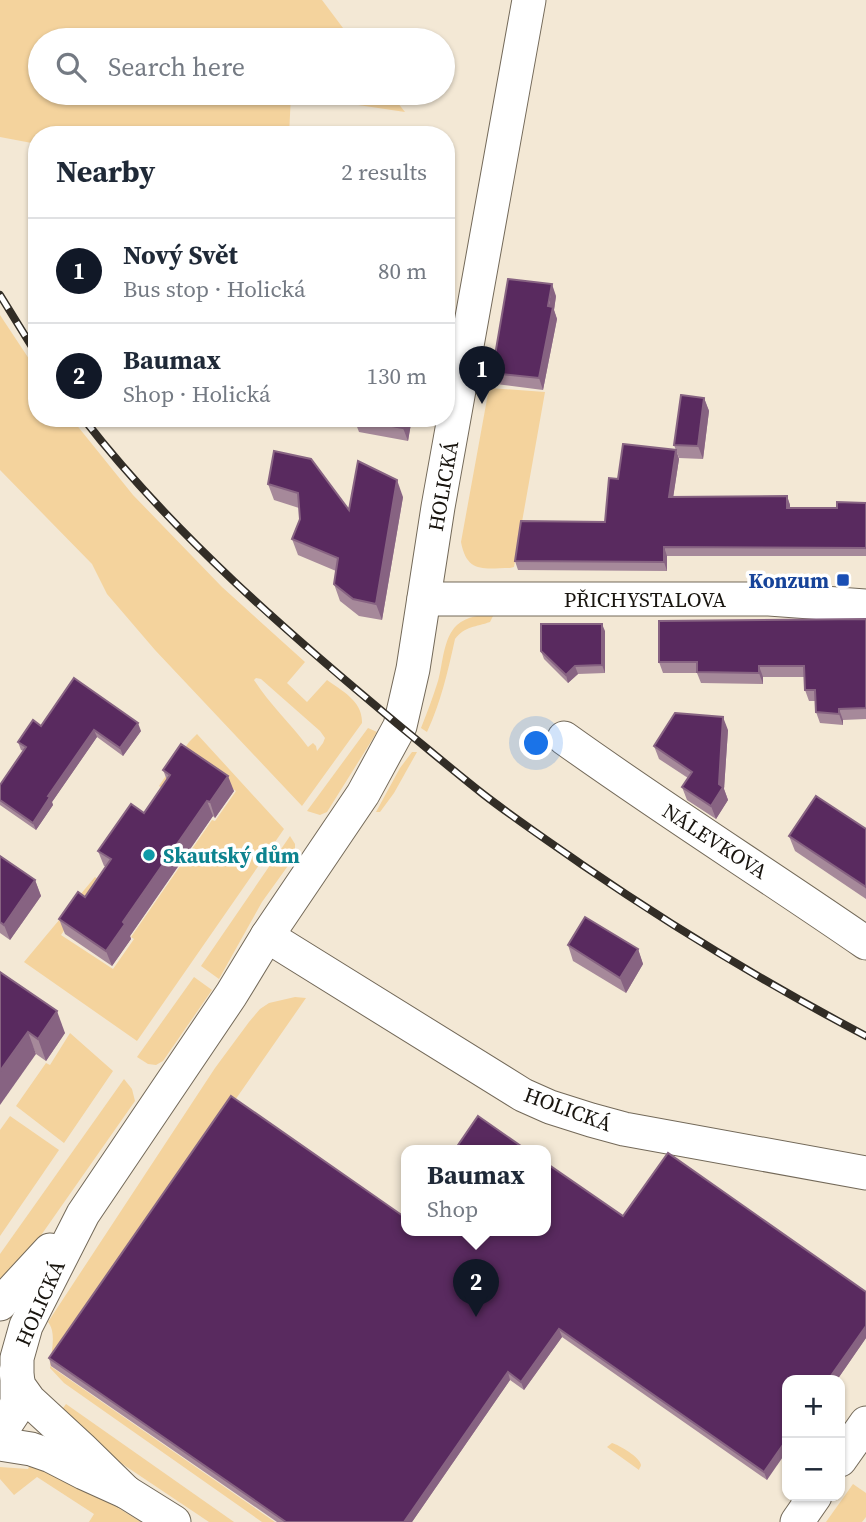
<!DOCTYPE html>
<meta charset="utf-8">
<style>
body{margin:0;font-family:"Source Serif 4",serif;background:#f6f6f7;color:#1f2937}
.controls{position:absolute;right:21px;bottom:21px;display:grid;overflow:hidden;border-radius:14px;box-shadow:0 2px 5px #0004}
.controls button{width:63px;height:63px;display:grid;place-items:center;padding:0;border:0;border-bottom:2px solid #e0e1e3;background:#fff;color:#1f2937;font:35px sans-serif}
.you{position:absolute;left:537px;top:744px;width:24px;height:24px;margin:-18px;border:5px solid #fff;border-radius:50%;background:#1a73e8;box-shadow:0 0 0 10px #1a73e833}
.badge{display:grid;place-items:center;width:46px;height:46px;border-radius:50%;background:#111827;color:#fff;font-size:23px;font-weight:700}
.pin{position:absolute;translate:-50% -58px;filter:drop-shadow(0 2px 4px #0008)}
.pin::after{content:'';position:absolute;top:37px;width:24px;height:21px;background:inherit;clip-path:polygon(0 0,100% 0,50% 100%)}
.popup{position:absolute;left:401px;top:1145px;width:150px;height:91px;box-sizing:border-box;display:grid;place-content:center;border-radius:14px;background:#fff;filter:drop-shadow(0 2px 5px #0005);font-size:23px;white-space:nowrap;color:#747a83}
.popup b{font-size:26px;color:#1f2937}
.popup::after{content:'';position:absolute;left:50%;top:100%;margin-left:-14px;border:14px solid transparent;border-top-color:#fff}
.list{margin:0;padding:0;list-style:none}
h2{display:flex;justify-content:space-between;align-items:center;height:91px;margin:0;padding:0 28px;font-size:30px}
h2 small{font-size:23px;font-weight:400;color:#747a83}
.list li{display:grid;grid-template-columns:46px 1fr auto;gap:21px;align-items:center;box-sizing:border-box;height:105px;padding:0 28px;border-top:2px solid #e0e1e3}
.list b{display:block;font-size:26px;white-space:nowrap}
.list p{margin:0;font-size:23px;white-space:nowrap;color:#747a83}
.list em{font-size:23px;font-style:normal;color:#747a83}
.icon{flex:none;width:38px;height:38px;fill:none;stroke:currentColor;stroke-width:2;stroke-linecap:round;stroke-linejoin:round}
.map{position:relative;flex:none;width:866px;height:1522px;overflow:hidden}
.search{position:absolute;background:#fff;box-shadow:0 2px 5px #0004;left:28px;top:28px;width:427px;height:77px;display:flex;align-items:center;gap:18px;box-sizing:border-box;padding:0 24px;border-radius:38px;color:#747a83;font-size:26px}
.panel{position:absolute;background:#fff;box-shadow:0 2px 5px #0004;left:28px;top:126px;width:427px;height:301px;border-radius:28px}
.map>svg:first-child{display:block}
.green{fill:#f4d39d;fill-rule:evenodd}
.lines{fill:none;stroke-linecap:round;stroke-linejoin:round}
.minor-casing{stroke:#736959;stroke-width:35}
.minor{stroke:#fff;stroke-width:33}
.rail-casing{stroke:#322d26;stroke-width:8}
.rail{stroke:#fff;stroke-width:5;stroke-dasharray:16;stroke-linecap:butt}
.wall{fill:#a6899a}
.shaded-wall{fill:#876382}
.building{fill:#592a5f;stroke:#876382;stroke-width:2}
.transit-dot{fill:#1a4fb4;stroke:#fff;stroke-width:2.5}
.culture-dot{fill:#0f9aa8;stroke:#fff;stroke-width:2.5}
.labels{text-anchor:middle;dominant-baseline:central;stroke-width:7;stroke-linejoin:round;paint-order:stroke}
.street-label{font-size:21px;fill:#19150f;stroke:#fff}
.transit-label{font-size:21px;font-weight:bold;fill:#164399;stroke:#fff;text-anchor:end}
.culture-label{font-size:21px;font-weight:bold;fill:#0d838f;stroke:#fff;text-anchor:start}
</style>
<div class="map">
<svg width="866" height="1522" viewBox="0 0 866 1522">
<rect width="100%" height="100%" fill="#f3e8d5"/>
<g class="green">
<polygon points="0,0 322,0 352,40 40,40 40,93 390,93 405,112 291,95 289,135 37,135 37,144 0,137"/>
<path d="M0,315L37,371V418H71L133,495L222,587L305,662L287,683L307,702L327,680C342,691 363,701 362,723L302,806L155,650L107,594L92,564L0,470ZM256,678L261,679L270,687L320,731L325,738L323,743L317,751L316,746L313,743L308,747C291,724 270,705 254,680Z"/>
<path d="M489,388L545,392L514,567L510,568C484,568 467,574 461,542Z"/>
<path d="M494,614L490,622C476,627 465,626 455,639C448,671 441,702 427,732L421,728C427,713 433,697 438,681C443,664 443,638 457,625C467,616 481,615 494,614Z"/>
<polygon points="368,728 377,732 327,812 320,815 307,811"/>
<polygon points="197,734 284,829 137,1041 24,962 95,877 108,886 81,906 61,935 113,969 134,939 131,937 212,820 215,821 236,791 187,757 170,794 159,786 189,742"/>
<polygon points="412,752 417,752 394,793 380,812 376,812 400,768"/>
<polygon points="290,836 295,844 295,856 262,902 219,979 201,966"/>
<polygon points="194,977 212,990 163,1061 156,1065 148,1064 137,1057"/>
<path d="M295,997L306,998L50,1366L275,1522H262L64,1383L50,1368V1366C51,1352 57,1333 48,1322L215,1068L249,1022L260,1009L269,1003Z"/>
<polygon points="70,1033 113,1071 64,1143 16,1106 46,1063 50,1065"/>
<polygon points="124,1079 132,1089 135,1101 2,1291 0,1289 0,1254"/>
<polygon points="10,1116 59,1150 0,1236 0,1130"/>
<polygon points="66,1404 234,1522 209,1522 88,1441 58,1415"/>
<path d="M612,1443C619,1445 640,1457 641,1465C641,1467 639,1468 639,1470L607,1447Z"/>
<polygon points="32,1461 60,1472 141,1522 89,1522 94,1514 37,1477 14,1495 0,1479 0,1467 28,1469"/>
<polygon points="853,1484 866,1493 866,1517 862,1522 826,1522"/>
</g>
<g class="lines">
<defs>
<g id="minor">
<polyline points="424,599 769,599 866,606"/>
<path d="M564,738C663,809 766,874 866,943"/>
<polyline points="267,936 523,1095 550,1107 591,1120 624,1129 866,1173"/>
<polyline points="0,1304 50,1250"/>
<polyline points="16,1372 19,1386 29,1400 81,1448 126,1492"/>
<polyline points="0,1433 14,1412 17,1401 17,1358 26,1326 83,1214 231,995 267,936 363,794 400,726 413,669 438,507 529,0"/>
<polyline points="0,1444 31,1449 51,1456 84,1473 126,1492 174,1522"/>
<polyline points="840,1460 866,1423"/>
<polyline points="797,1522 815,1496"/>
</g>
</defs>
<use href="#minor" class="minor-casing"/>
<use href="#minor" class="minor"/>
<defs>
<g id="rail">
<polyline points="0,295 37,355"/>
<path d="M83,418C173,534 289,634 401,727C428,749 455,772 483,794C514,818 548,841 581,864C673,927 767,984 866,1036"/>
</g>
</defs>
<use href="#rail" class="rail-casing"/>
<use href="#rail" class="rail"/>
</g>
<g class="wall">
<polygon points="556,296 554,310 557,319 543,390 496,384 492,373"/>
<polygon points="704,398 709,411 703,459 679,458 674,445"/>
<polygon points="412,418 408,441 359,432 354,419"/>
<polygon points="676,450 679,459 673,497 787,496 790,505 790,508 837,508 866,503 866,556 667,556 667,571 518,570 515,561 605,522 618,479"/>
<polygon points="274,451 349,510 403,497 382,620 359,616 340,601 334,584 336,571 298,555 292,539 300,519 299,508 274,500 268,484"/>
<polygon points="866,619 866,719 843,720 843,725 820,723 816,712 815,701 809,701 805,690 804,677 763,677 763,684 701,683 697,673 663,673 659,662"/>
<polygon points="605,631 605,673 578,674 568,683 544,659 541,651"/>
<polygon points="41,726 141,731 123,756 97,737 52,802 53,805 36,830 0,805 0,785 24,751 21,750 18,742"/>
<polygon points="728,730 724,789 728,800 716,819 687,800 682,787 688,778 659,759 654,746"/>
<polygon points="163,770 234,791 215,818 213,816 130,936 131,939 112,966 65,934 59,919 85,897 106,867 104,866 98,851 144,813 167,780"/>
<polygon points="866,829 866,899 795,851 789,836"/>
<polygon points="0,856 35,880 41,896 10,940 0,933"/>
<polygon points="568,945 638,949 643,964 626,993 573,961"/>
<polygon points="0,972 65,1033 46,1061 36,1054"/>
<polygon points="403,1216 623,1216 866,1292 866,1338 837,1380 787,1380 767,1480 562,1337 524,1390 510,1380 412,1522 277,1522 51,1366 49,1358"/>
</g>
<g class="shaded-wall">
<polygon points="552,284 556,296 554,310 557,319 543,390 539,378"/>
<polygon points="704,398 709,411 703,459 698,446"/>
<polygon points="405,418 412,418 408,441 403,428"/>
<polygon points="676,450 679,459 672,505 669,497"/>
<polygon points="397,480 403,497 382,620 376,604"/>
<polygon points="787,496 790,505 790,517 787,508"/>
<polygon points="664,547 667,556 667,571 664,562"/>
<polygon points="602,624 605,631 605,673 602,665"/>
<polygon points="575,666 578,674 568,683 566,675"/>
<polygon points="759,666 763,677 763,684 759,673"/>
<polygon points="839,709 843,720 843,725 839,714"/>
<polygon points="723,717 728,730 724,789 728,800 716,819 711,806 719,784"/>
<polygon points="138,723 141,731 123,756 120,748"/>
<polygon points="94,730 97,737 52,802 53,805 36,830 33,823 48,796"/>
<polygon points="228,776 234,791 215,818 210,802"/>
<polygon points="207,801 213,816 130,936 131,939 112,966 106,951 123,922"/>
<polygon points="35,880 41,896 10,940 4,925"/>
<polygon points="638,949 643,964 626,993 620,978"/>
<polygon points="57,1011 65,1033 46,1061 38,1039"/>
<polygon points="28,1032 36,1054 0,1105 0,1071"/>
<polygon points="866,1326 866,1338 837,1380 828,1380"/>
<polygon points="559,1329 562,1337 524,1390 521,1382"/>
<polygon points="508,1372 510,1380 412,1522 404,1522"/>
<polygon points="787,1439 787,1451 767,1480 764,1472"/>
</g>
<g class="building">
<polygon points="508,279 552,284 548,306 553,307 539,378 492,373"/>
<polygon points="681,395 704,398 698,446 674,445"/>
<polygon points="354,418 405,418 403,428 354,419"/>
<polygon points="623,444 676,450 669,497 787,496 787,508 837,508 837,502 866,503 866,548 664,547 664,562 515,561 521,521 605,522 609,478 618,479"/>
<polygon points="274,451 311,459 349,510 358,461 397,480 376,604 353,599 334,584 338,558 292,539 300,519 298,493 268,484"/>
<polygon points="866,619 866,708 839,709 839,714 816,712 815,690 805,690 804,666 759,666 759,673 697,672 697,662 659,662 659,621"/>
<polygon points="541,624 602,624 602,665 575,666 566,675 541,651"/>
<polygon points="74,678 138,723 120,748 94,730 48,796 50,797 33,823 0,800 0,785 26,747 18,742 33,720 41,726"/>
<polygon points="675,713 723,717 719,784 723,787 711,806 682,787 692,772 654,746"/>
<polygon points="181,744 228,776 210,802 207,801 123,922 125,924 106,951 59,919 78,892 85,897 111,859 98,851 131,804 144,813 170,775 163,770"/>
<polygon points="816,796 866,829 866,887 789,836"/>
<polygon points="0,856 35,880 4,925 0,922"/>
<polygon points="585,917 638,949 620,978 568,945"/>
<polygon points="0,972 57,1011 38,1039 28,1032 0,1071"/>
<polygon points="231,1096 403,1216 406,1212 406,1231 546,1231 546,1163 623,1216 668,1153 866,1292 866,1326 828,1380 787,1380 787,1439 764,1472 559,1329 521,1382 508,1372 404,1522 286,1522 49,1358"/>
<polygon points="478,1116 528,1151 454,1151"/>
</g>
<rect class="transit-dot" x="836" y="573" width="14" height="14" rx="3.5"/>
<circle class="culture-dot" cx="149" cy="855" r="7"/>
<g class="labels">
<g class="street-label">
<text transform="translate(443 486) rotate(-80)">HOLICKÁ</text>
<text x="645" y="599">PŘICHYSTALOVA</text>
<text transform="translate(715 841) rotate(33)">NÁLEVKOVA</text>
<text transform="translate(568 1109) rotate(20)">HOLICKÁ</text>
<text transform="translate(40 1303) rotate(-66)">HOLICKÁ</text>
</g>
<g class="transit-label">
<text x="829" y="580">Konzum</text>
</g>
<g class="culture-label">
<text x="163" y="855">Skautský dům</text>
</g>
</g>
</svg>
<div class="controls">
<button>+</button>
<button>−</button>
</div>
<div class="you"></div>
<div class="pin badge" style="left:482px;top:404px">1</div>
<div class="pin badge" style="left:476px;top:1317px">2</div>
<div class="popup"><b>Baumax</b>Shop</div>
<div class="search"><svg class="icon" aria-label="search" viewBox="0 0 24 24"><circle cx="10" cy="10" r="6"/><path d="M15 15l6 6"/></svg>Search here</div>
<section class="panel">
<h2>Nearby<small>2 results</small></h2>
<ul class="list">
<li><span class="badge">1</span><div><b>Nový Svět</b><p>Bus stop · Holická</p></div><em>80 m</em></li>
<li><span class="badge">2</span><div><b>Baumax</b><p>Shop · Holická</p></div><em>130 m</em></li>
</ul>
</section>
</div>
